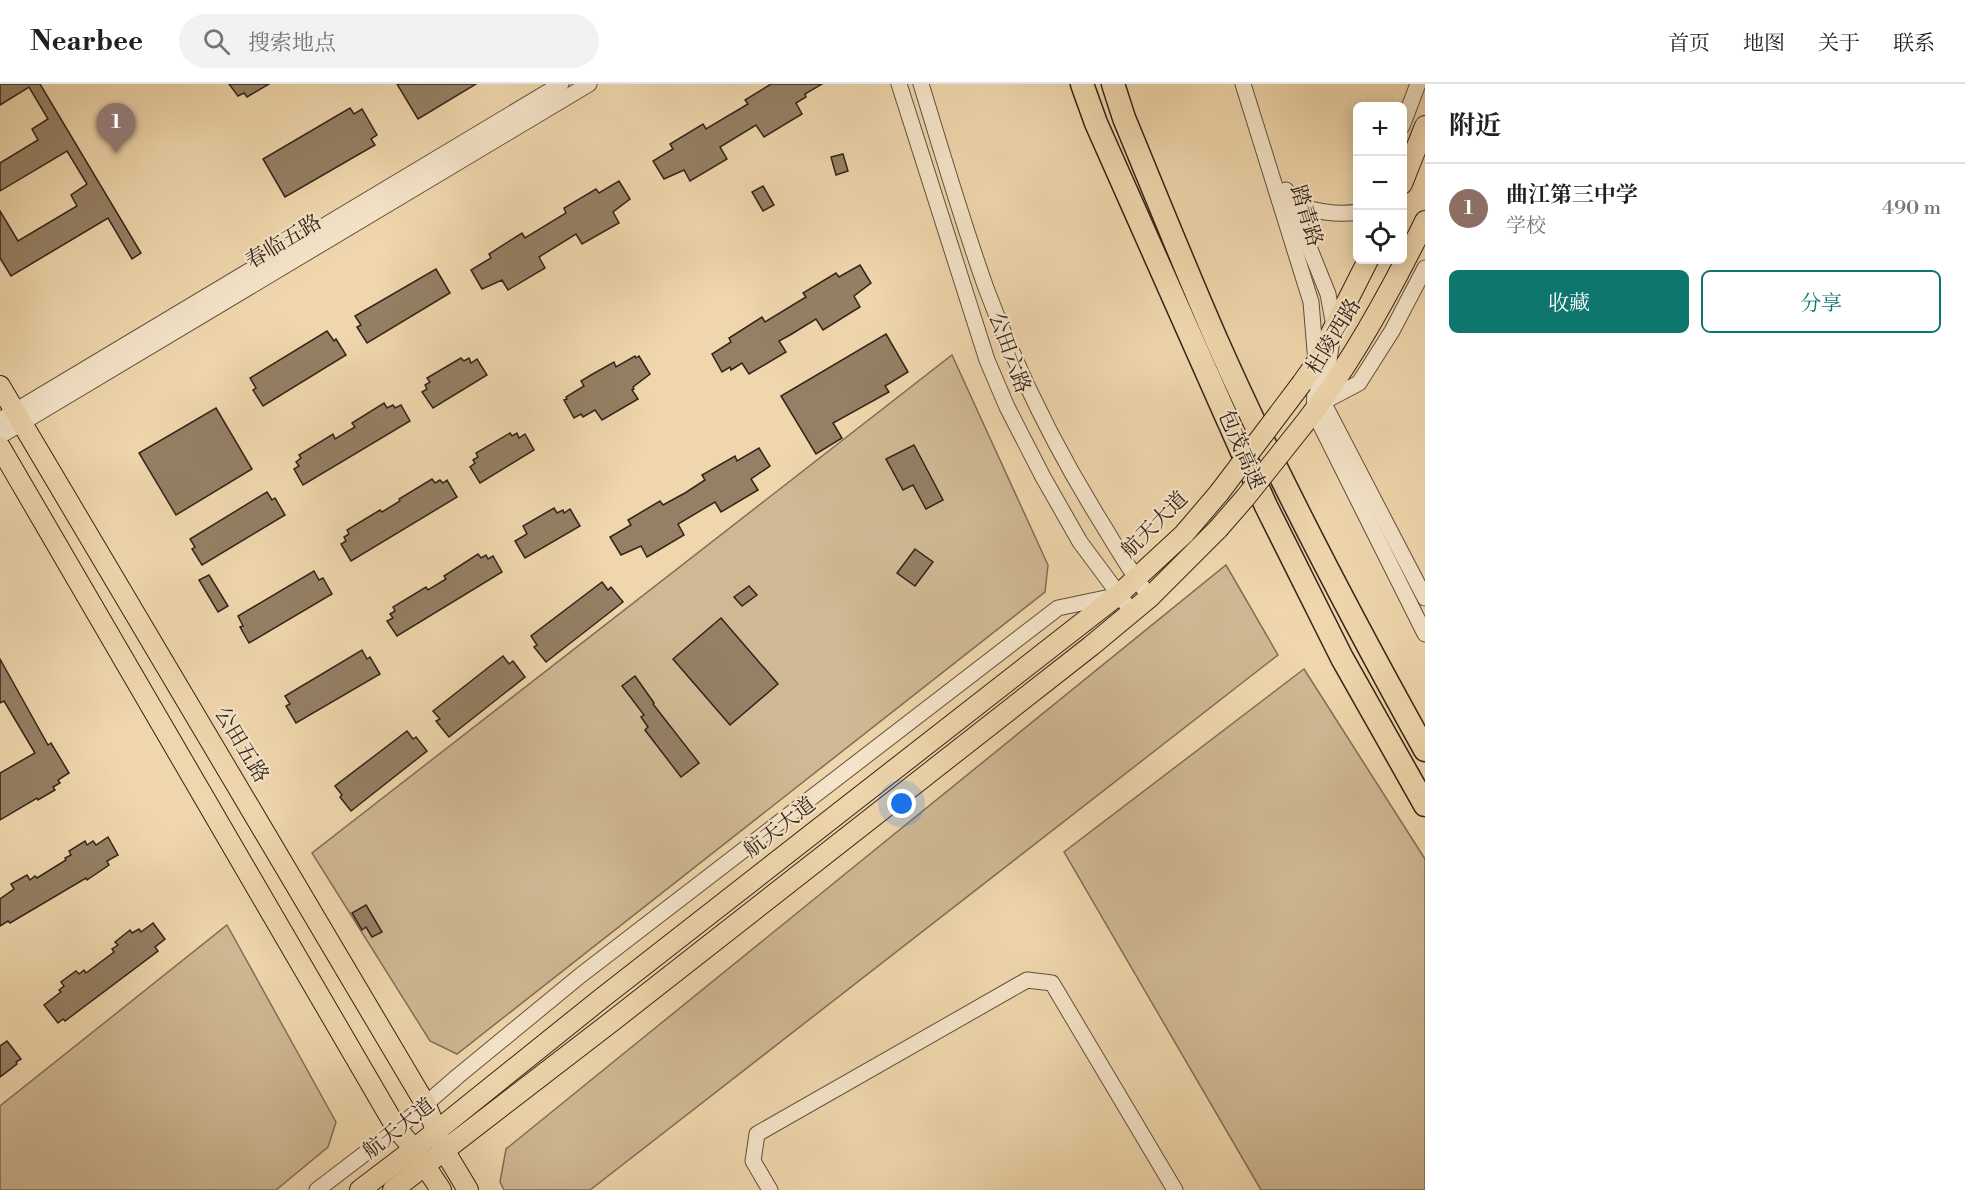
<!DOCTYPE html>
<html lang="zh">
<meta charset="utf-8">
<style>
body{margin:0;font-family:"Libre Bodoni","Noto Serif SC",serif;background:#f2f2f2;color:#202124}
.controls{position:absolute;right:18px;top:18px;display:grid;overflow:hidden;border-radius:9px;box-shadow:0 3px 15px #0003}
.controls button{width:54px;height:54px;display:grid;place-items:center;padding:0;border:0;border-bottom:2px solid #e0e0e0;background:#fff;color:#202124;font:30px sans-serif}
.you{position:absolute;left:902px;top:720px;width:21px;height:21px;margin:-15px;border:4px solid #fff;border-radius:50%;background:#1a73e8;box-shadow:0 0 0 9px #1a73e833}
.badge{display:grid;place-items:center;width:39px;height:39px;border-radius:50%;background:#0f766e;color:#fff;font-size:20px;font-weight:700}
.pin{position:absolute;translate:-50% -50px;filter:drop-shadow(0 2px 3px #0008)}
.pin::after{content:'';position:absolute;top:32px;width:21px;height:18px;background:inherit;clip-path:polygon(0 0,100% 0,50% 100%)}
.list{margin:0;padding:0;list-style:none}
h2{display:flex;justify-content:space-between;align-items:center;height:78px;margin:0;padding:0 24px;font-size:26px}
h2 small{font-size:20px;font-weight:400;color:#757577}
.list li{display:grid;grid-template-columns:39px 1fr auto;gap:18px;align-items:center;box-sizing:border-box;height:90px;padding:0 24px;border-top:2px solid #e0e0e0}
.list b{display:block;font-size:22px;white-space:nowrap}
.list p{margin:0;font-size:20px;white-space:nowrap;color:#757577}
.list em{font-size:20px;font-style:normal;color:#757577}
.actions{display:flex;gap:12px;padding:18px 24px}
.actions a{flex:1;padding:14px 0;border:2px solid #0f766e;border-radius:9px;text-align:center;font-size:21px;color:#0f766e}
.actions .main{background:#0f766e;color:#fff}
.icon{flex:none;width:33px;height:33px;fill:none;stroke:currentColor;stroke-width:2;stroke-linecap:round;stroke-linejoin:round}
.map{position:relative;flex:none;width:1425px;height:1106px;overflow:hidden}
header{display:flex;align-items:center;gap:36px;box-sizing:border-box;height:84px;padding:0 30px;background:#fff;border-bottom:2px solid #e0e0e0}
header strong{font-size:28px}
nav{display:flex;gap:33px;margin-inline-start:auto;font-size:21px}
.search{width:420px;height:54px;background:#f2f2f2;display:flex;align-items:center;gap:15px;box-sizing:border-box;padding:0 21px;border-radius:33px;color:#757577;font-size:22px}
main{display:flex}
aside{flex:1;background:#fff}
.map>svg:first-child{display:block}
.green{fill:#cfb893;stroke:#816e56;stroke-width:1.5}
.building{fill:#958065;stroke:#332318;stroke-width:1.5}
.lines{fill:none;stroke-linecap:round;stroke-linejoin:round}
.minor-casing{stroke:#62503d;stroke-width:17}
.major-casing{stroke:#332318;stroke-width:22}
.highway-casing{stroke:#332318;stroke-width:25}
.minor{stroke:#f5e4c9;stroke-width:15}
.major{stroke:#efd6ac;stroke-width:20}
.highway{stroke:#efd6ac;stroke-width:22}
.major-bridge-casing{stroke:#332318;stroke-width:22;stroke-linecap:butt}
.major-bridge{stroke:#efd6ac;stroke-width:20}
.labels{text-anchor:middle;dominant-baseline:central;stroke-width:4.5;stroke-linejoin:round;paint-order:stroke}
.street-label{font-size:21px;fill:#332318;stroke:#f5e4c9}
</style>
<header>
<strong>Nearbee</strong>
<div class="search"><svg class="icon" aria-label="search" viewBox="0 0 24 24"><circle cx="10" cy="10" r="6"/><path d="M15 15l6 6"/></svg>搜索地点</div>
<nav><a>首页</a><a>地图</a><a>关于</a><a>联系</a></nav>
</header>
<main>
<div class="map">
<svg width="1425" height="1106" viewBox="0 0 1425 1106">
<rect width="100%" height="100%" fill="#efd6ac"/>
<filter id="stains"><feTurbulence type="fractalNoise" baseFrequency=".00333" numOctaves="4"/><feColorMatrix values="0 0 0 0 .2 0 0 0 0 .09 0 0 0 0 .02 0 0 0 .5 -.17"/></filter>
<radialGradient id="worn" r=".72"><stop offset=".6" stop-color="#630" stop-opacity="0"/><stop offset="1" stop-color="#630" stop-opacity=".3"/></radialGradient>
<g class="green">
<polygon points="952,271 1048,481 1045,508 457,970 430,957 312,769"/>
<polygon points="1226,481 1278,571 590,1106 504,1106 500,1098 506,1065"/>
<polygon points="1304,585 1425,775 1425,1106 1261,1106 1064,768"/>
<polygon points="227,841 336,1038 328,1063 276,1106 0,1106 0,1022"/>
</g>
<g class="building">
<polygon points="0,0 40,0 141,169 132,175 108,134 11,192 0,174 0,127 18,157 77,122 71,111 87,100 67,67 0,107 0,79 38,56 32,45 48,35 29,3 0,21"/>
<polygon points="229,0 269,0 247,13 244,9 238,12"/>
<polygon points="397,0 476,0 418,35"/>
<polygon points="771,0 822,0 805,10 806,13 796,19 802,30 764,53 756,41 720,63 727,75 690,97 684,86 664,95 653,77 673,65 670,60 703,40 706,45 748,20 745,16"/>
<polygon points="350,24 354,30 362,25 377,51 371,55 375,61 285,113 263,75"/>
<polygon points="843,70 848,87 836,91 831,73"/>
<polygon points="619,97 630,115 613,128 619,139 582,160 576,150 539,173 545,184 508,206 502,196 482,205 471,186 491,174 489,170 522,149 525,154 566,129 564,124 596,105 599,109"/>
<polygon points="763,102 774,121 763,127 752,108"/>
<polygon points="860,181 871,199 854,212 860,223 823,246 816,235 790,251 779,257 786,268 749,290 742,279 731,286 730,283 722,288 712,270 731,258 729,254 762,233 765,238 806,213 803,209 836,189 839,193"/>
<polygon points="436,185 450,209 367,259 357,243 361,241 355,232"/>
<polygon points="327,247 334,257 336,255 346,271 263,322 253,306 256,304 250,294"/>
<polygon points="886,250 908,288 885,302 889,308 833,339 842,354 816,370 781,312"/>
<polygon points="635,272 636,274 639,272 650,290 633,303 634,305 632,306 638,315 602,336 595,326 583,333 581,330 574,334 564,316 567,315 566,313 584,302 581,297 591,291 614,278 616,283"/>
<polygon points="461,274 464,277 469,274 471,279 477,275 487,291 433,324 422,308 427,305 425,301 430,298 427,294"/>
<polygon points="384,319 387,324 393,321 395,324 401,321 410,337 303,401 294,385 299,382 296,378 301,374 299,371 333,350 335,355 355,343 352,339"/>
<polygon points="216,324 252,385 176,431 139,369"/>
<polygon points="510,349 512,352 517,349 519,354 525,350 534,366 480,399 470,383 475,379 473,376 478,373 476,369"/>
<polygon points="914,361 943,416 926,425 913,401 903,406 886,375"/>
<polygon points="759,364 770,382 751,395 758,406 721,428 715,418 678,440 684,451 647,473 641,462 621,471 610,453 631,441 628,436 660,417 663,421 685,409 705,396 702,391 735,372 737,377"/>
<polygon points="432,395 435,399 440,396 443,399 447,396 457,413 351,477 341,460 346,457 344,453 349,450 347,446 380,426 382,428 400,417 399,415"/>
<polygon points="267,408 272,416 275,414 285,431 202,481 192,465 195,463 190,455"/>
<polygon points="554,424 557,429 563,426 564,429 570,425 580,442 525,474 515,457 527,450 523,442"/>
<polygon points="915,465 933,478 915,502 897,489"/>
<polygon points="478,470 481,474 486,471 488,475 493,472 502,488 397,552 387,537 393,534 390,530 395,527 393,523 426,503 428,506 446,495 444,492"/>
<polygon points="314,487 319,496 323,494 332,510 249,559 240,543 243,542 238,532"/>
<polygon points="209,491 228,522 218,528 199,496"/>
<polygon points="602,498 608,506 611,503 623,518 546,578 534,563 537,561 531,552"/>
<polygon points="749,502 757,511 742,522 734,513"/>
<polygon points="721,534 778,600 730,641 673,575"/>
<polygon points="362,566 367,575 370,573 380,590 296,639 286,622 290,620 285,612"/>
<polygon points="503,572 509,580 513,577 525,593 449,653 436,637 440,635 433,627"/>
<polygon points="0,575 48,661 51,659 69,689 58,696 60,699 53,703 55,706 38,716 37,714 0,736 0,689 35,669 4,617 0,619"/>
<polygon points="635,592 654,619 653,620 699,679 681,693 645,646 648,643 641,633 644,631 622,602"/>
<polygon points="407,647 413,655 416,653 427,667 351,727 340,713 342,711 335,702"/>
<polygon points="108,753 118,771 107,777 109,781 87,796 86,794 10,839 8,837 0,842 0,815 14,805 11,800 27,791 30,796 35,792 37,794 66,776 65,774 71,771 69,767 85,757 87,761 93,757 96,761"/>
<polygon points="366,821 382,848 372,853 366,843 362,846 352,829"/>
<polygon points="153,839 165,855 155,863 158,867 65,937 63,935 58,939 44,921 61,908 59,906 64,902 61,898 76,887 79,890 84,886 86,889 114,868 112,865 118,861 115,858 130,846 132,849 139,845 141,848"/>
<polygon points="7,957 21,975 16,978 17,980 0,993 0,962"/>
</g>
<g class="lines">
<defs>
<g id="minor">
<polyline points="899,0 987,276 1007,323 1043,393 1080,458 1132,528"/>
<path d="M921,0C942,68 962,137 986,204C1016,284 1053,360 1098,433C1115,460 1130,488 1150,513"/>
<polyline points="1243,0 1311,218 1316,279 1314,328 1425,550"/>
<polyline points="1402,42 1418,0"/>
<polyline points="1286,106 1328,210 1334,242 1323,318 1425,514"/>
<path d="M1290,120C1313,126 1334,132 1358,128"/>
<polyline points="1323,318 1359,299 1392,247 1425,184"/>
<polyline points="0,336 561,0"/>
<polyline points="0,352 589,0"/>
<polyline points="317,1106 397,1045 458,992 581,891 1058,524 1115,512"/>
<polyline points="770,1106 753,1077 757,1050 1027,896 1052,899 1175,1106"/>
</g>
<g id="major">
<polyline points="1402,100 1425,42"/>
<polyline points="1302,299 1316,279 1368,176"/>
<polyline points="0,302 426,1021 444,1066 468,1106"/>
<path d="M1304,340C1352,279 1391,207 1425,137"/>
<polyline points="0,363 397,1045 414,1065 441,1106"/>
<polyline points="360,1106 414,1065 602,914 1118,511 1184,450 1219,409"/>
<polyline points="393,1106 615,935 1091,562 1150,513 1218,445"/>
</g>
<g id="highway">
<polyline points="1082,0 1096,39 1266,422 1342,574 1425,721"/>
<path d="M1113,0L1124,34C1155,109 1185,184 1217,257C1279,397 1351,533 1425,666"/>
</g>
</defs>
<use href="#minor" class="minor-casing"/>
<use href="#major" class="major-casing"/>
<use href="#highway" class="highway-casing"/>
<use href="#minor" class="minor"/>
<use href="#major" class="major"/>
<use href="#highway" class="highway"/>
<defs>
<g id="major-bridge">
<polyline points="1219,409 1302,299"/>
<polyline points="1218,445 1245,414 1304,340"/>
</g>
</defs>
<use href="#major-bridge" class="major-bridge-casing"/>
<use href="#major-bridge" class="major-bridge"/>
</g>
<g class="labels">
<g class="street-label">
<text transform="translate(1306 132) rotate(73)">踏青路</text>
<text transform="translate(284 158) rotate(-31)">春临五路</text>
<text transform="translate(1334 253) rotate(-59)">杜陵西路</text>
<text transform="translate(1009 269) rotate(70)">公田六路</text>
<text transform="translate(1241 366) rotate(66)">包茂高速</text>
<text transform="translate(1155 441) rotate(-45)">航天大道</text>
<text transform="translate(241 661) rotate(59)">公田五路</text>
<text transform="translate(780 744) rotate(-38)">航天大道</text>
<text transform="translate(399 1045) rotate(-38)">航天大道</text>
</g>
</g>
<rect width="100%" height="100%" filter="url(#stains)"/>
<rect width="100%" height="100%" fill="url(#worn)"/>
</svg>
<div class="controls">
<button>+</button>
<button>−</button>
<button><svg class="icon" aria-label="locate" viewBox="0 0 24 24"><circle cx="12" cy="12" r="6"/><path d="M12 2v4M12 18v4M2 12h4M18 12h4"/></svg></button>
</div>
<div class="you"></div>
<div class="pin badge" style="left:116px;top:69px;background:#8d6e63">1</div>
</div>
<aside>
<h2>附近<small></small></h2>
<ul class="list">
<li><span class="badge" style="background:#8d6e63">1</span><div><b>曲江第三中学</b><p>学校</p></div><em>490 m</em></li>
</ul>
<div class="actions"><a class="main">收藏</a><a>分享</a></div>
</aside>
</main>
